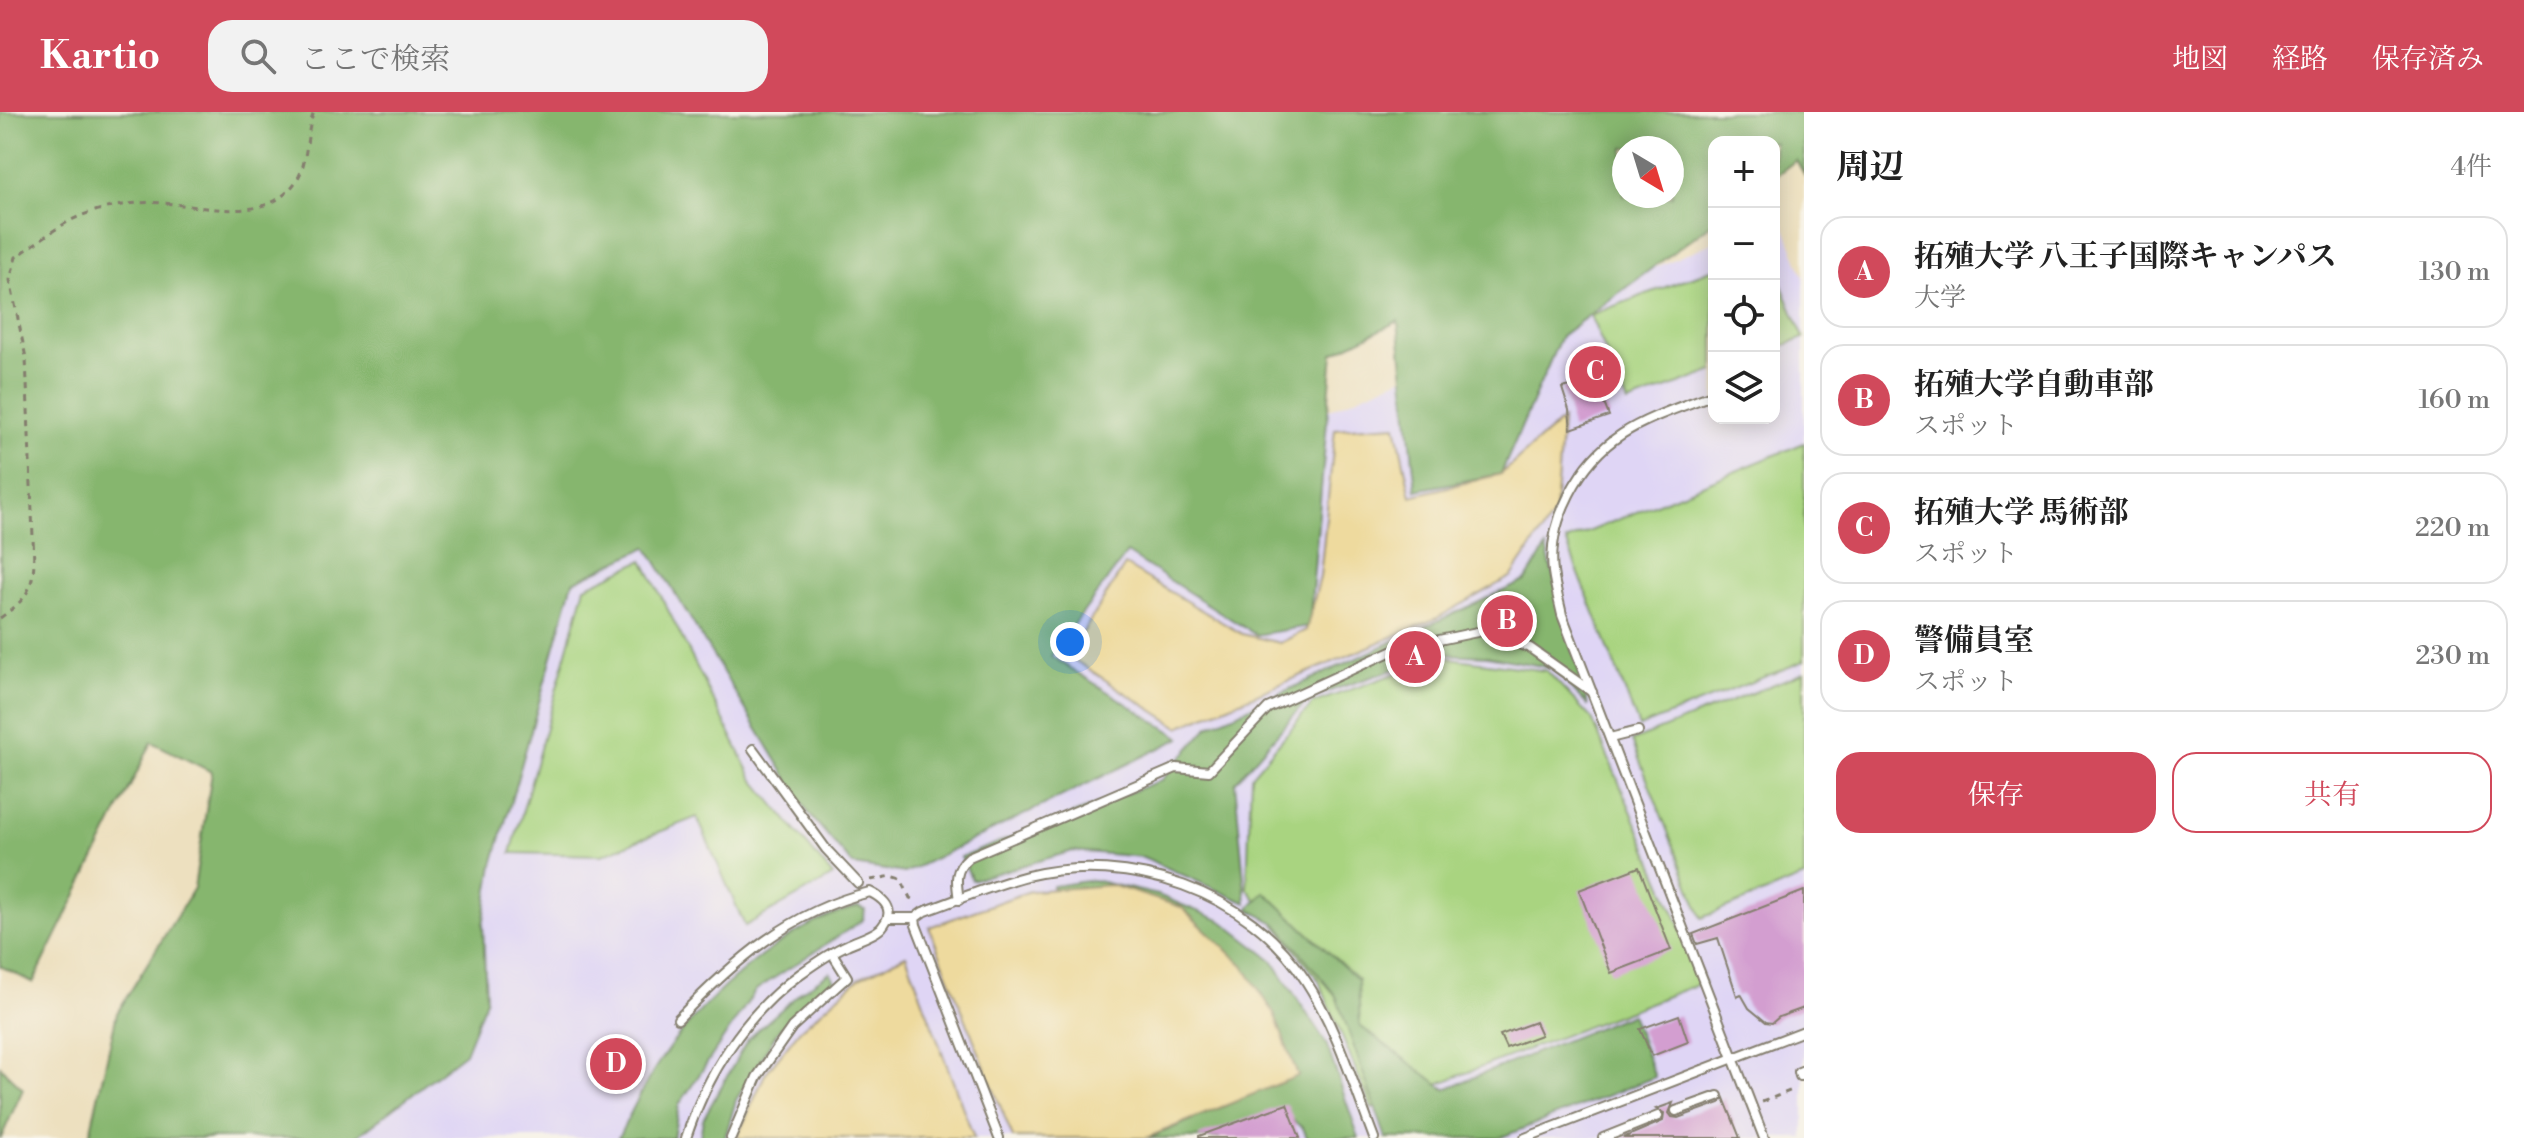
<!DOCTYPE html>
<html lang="ja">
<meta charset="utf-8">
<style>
body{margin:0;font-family:"Libre Bodoni","Noto Serif JP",serif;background:#f2f2f2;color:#222}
.controls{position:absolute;right:24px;top:24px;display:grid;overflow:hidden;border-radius:16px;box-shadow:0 4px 20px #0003}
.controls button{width:72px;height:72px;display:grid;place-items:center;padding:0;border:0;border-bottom:2px solid #e0e0e0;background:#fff;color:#222;font:40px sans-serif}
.compass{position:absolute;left:1612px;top:24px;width:72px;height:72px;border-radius:50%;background:#fff;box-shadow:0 4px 20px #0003;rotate:142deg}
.you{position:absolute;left:1070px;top:530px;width:28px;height:28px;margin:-20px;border:6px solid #fff;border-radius:50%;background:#1a73e8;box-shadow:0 0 0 12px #1a73e833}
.badge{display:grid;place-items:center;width:52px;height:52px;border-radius:50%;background:#d1495b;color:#fff;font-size:26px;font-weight:700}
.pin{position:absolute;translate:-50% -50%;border:4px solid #fff;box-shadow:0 2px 8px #0006}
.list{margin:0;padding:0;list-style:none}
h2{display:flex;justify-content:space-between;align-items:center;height:104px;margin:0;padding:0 32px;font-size:34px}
h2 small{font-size:26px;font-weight:400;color:#767676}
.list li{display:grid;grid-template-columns:52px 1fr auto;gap:24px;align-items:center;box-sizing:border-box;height:112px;margin:0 16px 16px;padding:0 16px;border:2px solid #e0e0e0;border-radius:24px}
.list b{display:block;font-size:30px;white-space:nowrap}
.list p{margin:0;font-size:26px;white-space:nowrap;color:#767676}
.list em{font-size:26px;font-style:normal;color:#767676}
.actions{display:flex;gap:16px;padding:24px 32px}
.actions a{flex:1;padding:18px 0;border:2px solid #d1495b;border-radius:24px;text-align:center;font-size:28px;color:#d1495b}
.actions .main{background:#d1495b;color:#fff}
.icon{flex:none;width:44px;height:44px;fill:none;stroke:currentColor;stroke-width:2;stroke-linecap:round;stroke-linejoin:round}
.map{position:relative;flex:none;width:1804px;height:1026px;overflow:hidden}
header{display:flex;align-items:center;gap:48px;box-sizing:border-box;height:112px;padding:0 40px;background:#d1495b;color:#fff}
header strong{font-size:38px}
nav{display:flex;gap:44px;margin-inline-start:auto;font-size:28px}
.search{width:560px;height:72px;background:#f2f2f2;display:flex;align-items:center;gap:20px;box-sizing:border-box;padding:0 28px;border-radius:24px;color:#767676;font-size:30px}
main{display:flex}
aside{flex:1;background:#fff}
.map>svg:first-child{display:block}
.built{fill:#dfd5f5}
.green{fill:#a9d480;stroke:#62784e;stroke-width:2}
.forest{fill:#86b66e;stroke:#516945;stroke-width:2;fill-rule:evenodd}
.sand{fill:#eeda9e;stroke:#857b5d;stroke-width:2}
.building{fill:#d39ed0}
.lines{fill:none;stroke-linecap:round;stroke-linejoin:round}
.lane-casing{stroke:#847e6e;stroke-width:12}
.path{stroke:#847e6e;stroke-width:3;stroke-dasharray:6 6;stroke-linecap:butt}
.lane{stroke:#fff;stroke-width:8}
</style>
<header>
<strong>Kartio</strong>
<div class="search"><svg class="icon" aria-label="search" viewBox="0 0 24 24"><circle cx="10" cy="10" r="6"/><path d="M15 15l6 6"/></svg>ここで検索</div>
<nav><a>地図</a><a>経路</a><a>保存済み</a></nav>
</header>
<main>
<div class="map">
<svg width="1804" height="1026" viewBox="0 0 1804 1026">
<rect width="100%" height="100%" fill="#f7f3e8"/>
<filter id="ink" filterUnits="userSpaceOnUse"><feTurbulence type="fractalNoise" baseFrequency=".0125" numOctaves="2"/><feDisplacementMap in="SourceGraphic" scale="16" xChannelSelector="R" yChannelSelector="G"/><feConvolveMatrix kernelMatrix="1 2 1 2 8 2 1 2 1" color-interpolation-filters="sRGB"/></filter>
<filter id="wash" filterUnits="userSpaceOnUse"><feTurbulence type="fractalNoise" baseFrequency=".006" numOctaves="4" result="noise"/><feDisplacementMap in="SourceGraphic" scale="32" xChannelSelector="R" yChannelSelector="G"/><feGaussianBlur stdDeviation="1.8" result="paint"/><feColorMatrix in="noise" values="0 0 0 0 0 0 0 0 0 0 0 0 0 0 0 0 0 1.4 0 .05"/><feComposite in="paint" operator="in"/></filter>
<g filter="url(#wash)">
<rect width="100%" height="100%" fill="#ede0bf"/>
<polygon class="built" points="1779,101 1804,166 1804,1026 335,1026 558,426 995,443 1714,130 1714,306 1774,306 1774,103"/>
<g class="green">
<polygon points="1774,156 1804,226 1774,237"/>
<polygon points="1714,157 1714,259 1628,291 1590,203"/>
<polygon points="1804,331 1804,549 1639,615 1566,429"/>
<polygon points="643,448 753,667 833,764 745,814 697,705 602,743 511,741 585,475"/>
<polygon points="1442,545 1547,559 1592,607 1704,870 1372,997 1319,869 1247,776 1251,664 1313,591"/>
<polygon points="1804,560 1804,765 1702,806 1632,629"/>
</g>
<g class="forest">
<path d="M0,0H1804V62L1796,48L1774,65V30H1714V110L1561,224L1501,362L1416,378L1398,209L1333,241L1309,514L1256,523L1127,441L1051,544L1181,626L905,761L853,753L809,702L647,435L573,470L493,753L483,813L486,888L465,941L355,1026H89L117,901L194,776L212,660L152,630L33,871L0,854ZM1624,36H1672V84H1624Z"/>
<polygon points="1546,436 1588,594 1552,556 1487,544 1439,542 1309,586 1235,670 1246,791 1143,745 1073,739 972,768 961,745 1162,668 1209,614 1525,469"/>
<polygon points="1093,768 1158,783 1222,809 1272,848 1326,931 1359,1026 1307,1026 1303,1016 1284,1002 1218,1026 1149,1026 1298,963 1054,788 1053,774"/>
<polygon points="1265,780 1358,868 1360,914 1445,977 1631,902 1655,965 1499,1026 1386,1026 1336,884 1277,812 1248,797"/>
<path d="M859,795L865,798L863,808L756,878L679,993L673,1026H618C631,1001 643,974 659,950C701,888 785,811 859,795Z"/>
<polygon points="830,860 836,870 779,917 736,988 725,1026 700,1026 703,1007 748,927 803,878"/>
<polygon points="0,954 23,977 1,1026 0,1026"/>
</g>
<g class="sand">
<polygon points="1562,308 1555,400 1512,464 1437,506 1179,615 1068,544 1125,453 1242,522 1280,531 1306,518 1320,465 1335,317 1396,313 1411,384 1501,362"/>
<polygon points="1111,773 1181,795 1243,853 1274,901 1298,964 1146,1026 1013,1026 929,815 1030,779"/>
<polygon points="906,843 974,1026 737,1026 765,962 800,918 859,866"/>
</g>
<g id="blocks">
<g class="building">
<polygon points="1603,240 1615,271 1600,281 1609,304 1571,317 1569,298 1562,276 1584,271 1575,249 1587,241"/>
<polygon points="1499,498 1519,503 1515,520 1494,515"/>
<polygon points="1639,755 1671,838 1611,861 1579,778"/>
<polygon points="1804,779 1804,896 1779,905 1772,911 1766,910 1749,896 1741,882 1737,884 1718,826 1697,832 1693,822"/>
<polygon points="1679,903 1688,930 1652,944 1640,917"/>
<polygon points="1535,910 1541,923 1506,936 1500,923"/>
<polygon points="1724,986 1740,1026 1623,1026 1663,1009 1664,1001 1656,997 1673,991 1669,1001 1672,1005 1678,1006 1720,991"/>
<polygon points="1287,992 1300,1026 1199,1026 1199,1024"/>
</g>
</g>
</g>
<g filter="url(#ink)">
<use href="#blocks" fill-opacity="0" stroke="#847e6e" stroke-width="2"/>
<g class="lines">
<defs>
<g id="lane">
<path d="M1714,282C1684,294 1650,304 1622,322C1580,349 1547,409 1553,460C1555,475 1559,489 1562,503L1764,1026"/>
<polyline points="1610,626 1638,619"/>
<polyline points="753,637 826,737 858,771"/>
<path d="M959,788C956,769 954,758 969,745L1176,656L1209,659L1268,596L1396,537L1482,519L1530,536L1592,580"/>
<polyline points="888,806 915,806"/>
<path d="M678,907C733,850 790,799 870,780C880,785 893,794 887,807C887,808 881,817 880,817C872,824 857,828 847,833C831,840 814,852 800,862C745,902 707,962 686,1026"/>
<polyline points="1800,964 1799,960 1804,958"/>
<polyline points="1676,999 1718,984"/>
<polyline points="731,1026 757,965 792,915 847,865 832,841"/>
<path d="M999,1026L916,813L915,806L923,800C957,788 992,773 1027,764C1129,739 1249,779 1306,869C1337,917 1354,974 1374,1026"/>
<polyline points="1525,1026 1804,919"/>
<polyline points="1603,1026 1658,1004"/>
</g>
</defs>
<use href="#lane" class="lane-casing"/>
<g class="path">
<path d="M0,506C24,489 32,481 34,451L26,246L10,168L16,145C42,128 64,107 95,99C116,93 141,89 162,91C206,94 270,114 298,66C308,49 306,19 314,0"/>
<polyline points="871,768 892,764 901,767 910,786 917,790"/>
<polyline points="1762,990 1792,978"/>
</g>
<use href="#lane" class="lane"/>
</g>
</g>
</svg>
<div class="controls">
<button>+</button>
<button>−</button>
<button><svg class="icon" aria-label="locate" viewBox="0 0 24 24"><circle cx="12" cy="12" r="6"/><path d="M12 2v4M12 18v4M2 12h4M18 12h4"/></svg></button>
<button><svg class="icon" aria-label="layers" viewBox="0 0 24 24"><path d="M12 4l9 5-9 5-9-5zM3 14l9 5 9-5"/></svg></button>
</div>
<svg class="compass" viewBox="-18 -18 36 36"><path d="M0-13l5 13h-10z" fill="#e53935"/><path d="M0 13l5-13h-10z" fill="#767676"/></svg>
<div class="you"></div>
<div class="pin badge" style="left:1415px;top:545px">A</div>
<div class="pin badge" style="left:1507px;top:509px">B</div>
<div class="pin badge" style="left:1595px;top:260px">C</div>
<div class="pin badge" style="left:616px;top:952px">D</div>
</div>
<aside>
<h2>周辺<small>4件</small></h2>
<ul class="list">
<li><span class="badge">A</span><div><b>拓殖大学 八王子国際キャンパス</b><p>大学</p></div><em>130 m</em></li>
<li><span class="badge">B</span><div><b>拓殖大学自動車部</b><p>スポット</p></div><em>160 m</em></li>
<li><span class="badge">C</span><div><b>拓殖大学 馬術部</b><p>スポット</p></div><em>220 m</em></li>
<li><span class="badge">D</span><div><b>警備員室</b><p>スポット</p></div><em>230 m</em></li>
</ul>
<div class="actions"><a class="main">保存</a><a>共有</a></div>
</aside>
</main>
